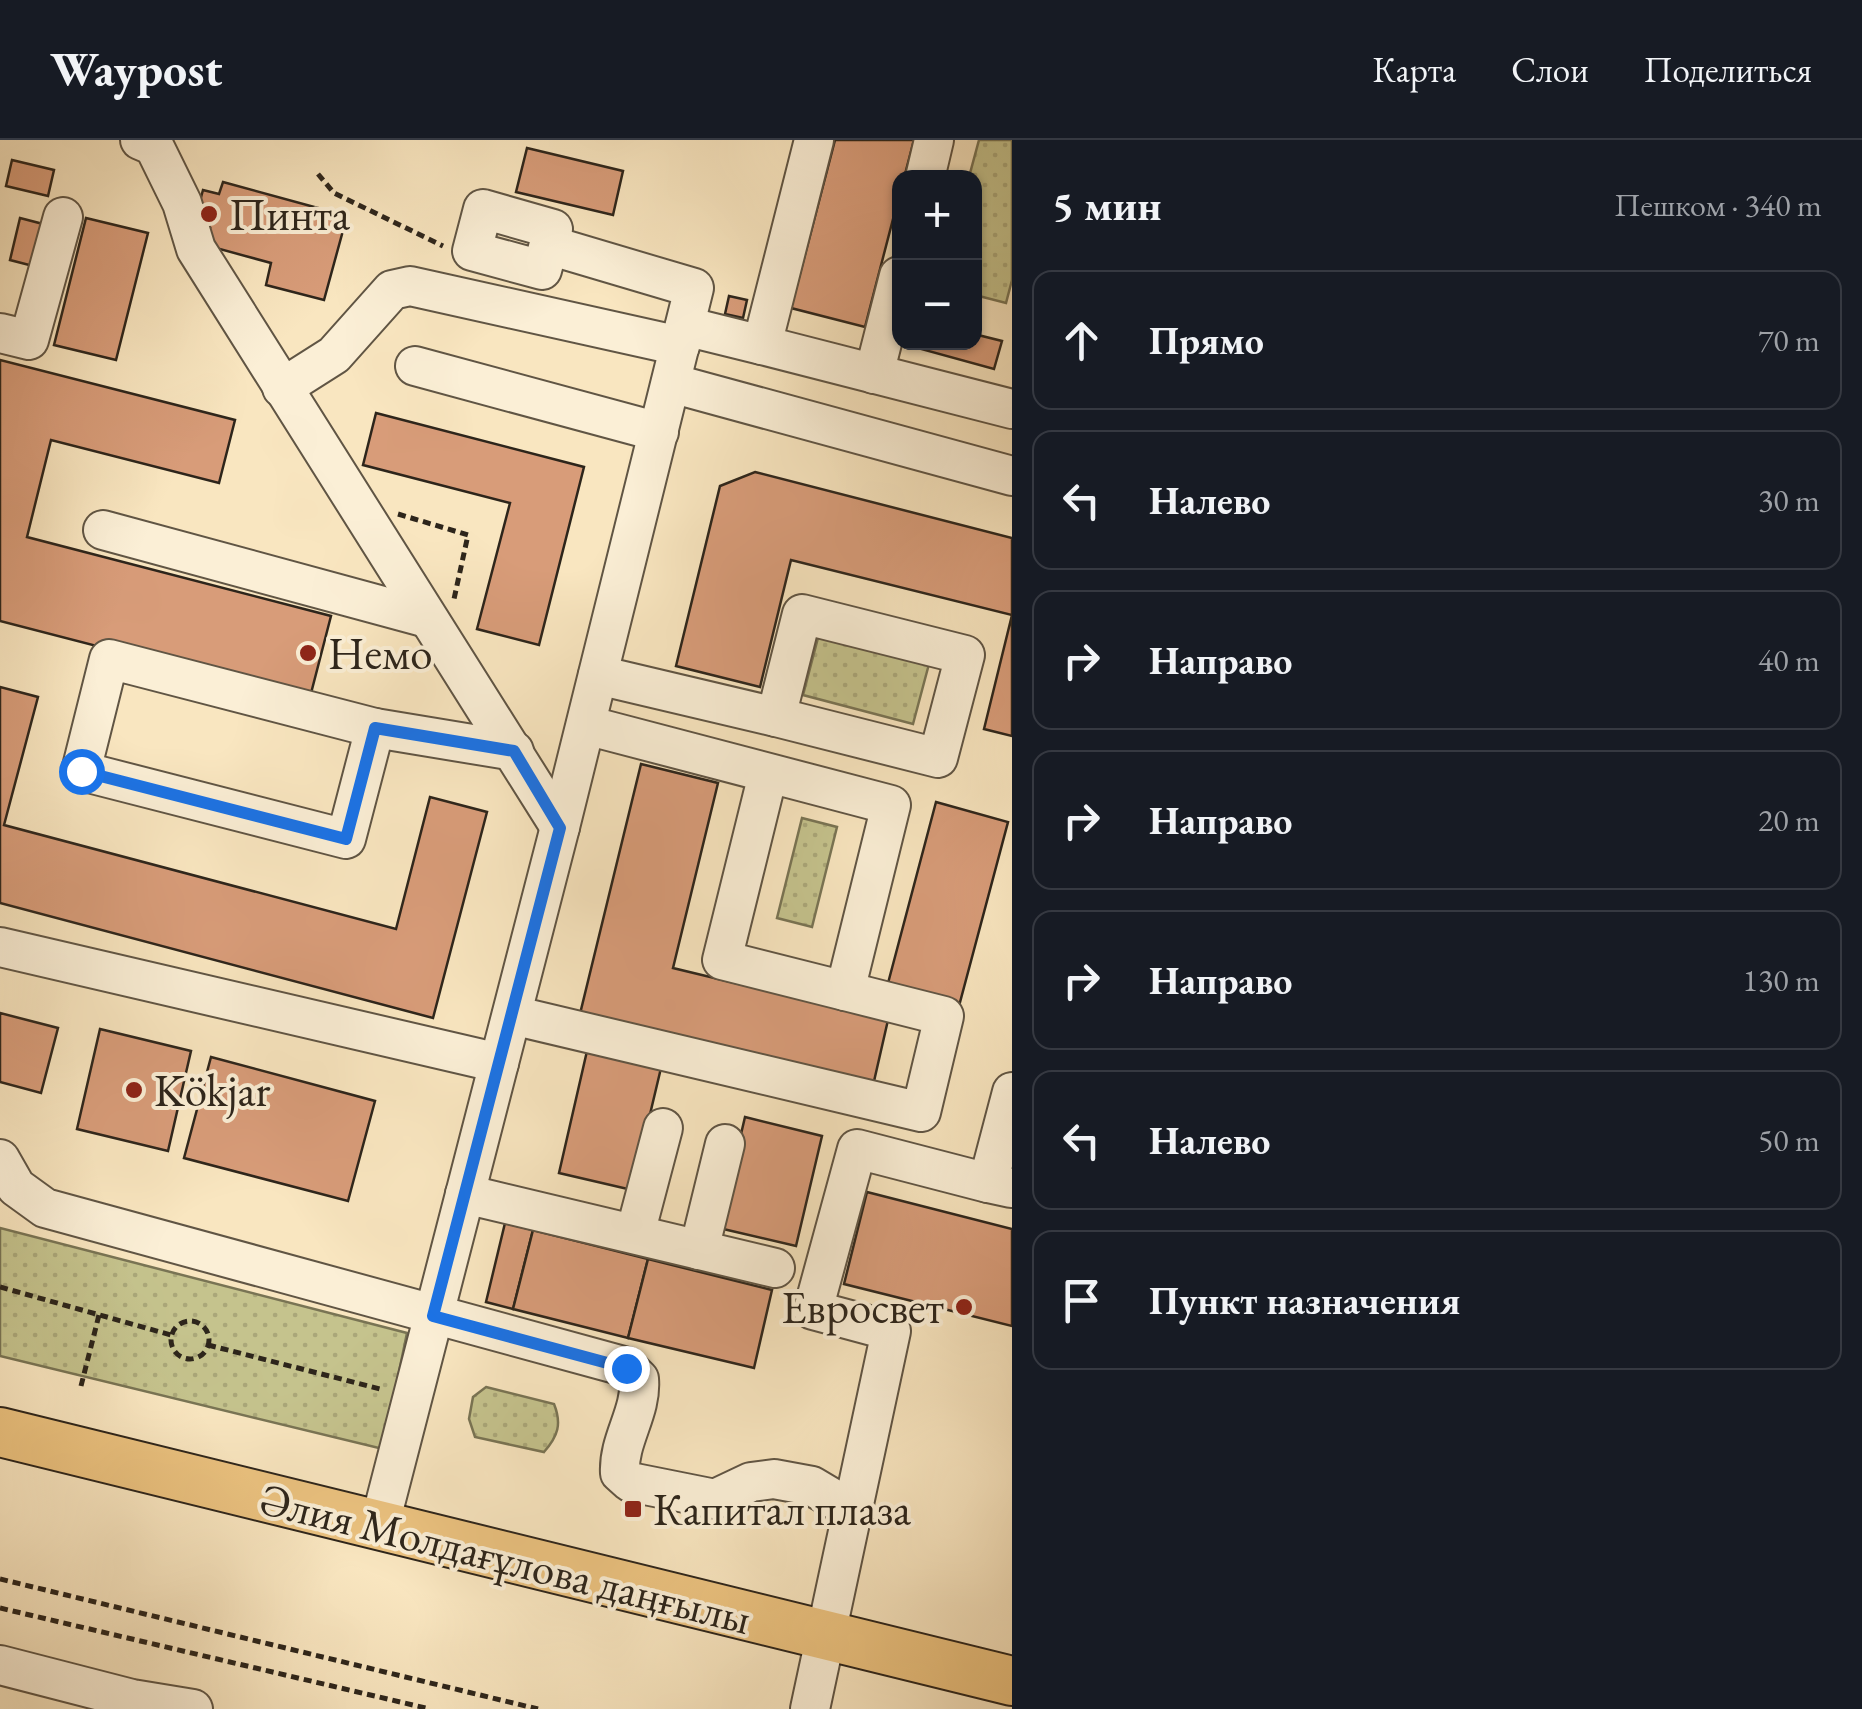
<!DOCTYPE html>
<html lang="ru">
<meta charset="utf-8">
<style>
body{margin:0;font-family:"EB Garamond",serif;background:#242831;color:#f1f3f6}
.controls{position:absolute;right:30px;top:30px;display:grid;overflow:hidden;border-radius:20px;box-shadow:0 2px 8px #0004}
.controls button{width:90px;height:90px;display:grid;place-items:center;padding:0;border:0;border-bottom:2px solid #363941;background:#171b24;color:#f1f3f6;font:50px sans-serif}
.stop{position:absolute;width:30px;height:30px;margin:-22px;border:8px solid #1a73e8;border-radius:50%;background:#fff}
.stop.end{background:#1a73e8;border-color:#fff;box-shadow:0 2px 10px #0008}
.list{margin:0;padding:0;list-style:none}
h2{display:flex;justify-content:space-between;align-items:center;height:130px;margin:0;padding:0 40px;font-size:42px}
h2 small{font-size:32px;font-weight:400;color:#9ea1a6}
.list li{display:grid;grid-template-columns:65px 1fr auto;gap:30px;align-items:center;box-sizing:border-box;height:140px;margin:0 20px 20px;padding:0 20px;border:2px solid #363941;border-radius:20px}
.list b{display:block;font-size:38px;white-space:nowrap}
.list em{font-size:32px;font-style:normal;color:#9ea1a6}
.icon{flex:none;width:55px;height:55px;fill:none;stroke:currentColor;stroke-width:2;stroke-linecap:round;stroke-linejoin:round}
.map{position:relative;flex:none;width:1012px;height:1569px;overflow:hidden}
header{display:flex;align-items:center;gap:60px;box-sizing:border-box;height:140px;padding:0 50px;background:#171b24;border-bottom:2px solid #363941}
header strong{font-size:48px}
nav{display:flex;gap:55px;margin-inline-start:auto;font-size:35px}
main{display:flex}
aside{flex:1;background:#171b24}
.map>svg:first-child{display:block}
.park{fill:url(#park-dots);stroke:#797454;stroke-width:2.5}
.building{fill:#d89c79;stroke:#2d251b;stroke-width:2.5}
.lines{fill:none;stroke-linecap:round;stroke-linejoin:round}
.minor-casing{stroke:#605544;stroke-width:42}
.major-casing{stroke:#2d251b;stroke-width:52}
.path{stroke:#2d251b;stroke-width:5;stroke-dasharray:8 5;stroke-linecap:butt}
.minor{stroke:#fbefd6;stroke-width:38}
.major{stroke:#ecc380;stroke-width:48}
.route{stroke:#1a73e8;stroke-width:12}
.poi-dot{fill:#8f2418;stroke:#fbefd6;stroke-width:4}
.labels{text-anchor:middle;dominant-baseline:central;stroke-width:8;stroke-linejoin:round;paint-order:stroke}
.poi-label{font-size:45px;fill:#2d251b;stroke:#fbefd6;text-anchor:start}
.street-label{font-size:45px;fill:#2d251b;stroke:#fbefd6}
</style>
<header>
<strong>Waypost</strong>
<nav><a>Карта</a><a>Слои</a><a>Поделиться</a></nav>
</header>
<main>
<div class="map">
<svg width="1012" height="1569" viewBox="0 0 1012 1569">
<defs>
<pattern id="park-dots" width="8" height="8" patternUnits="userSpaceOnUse" patternTransform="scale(2.5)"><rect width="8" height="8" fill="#c5c38d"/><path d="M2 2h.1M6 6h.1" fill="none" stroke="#aaa779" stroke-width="1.8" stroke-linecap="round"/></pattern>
</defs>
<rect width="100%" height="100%" fill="#f9e6c0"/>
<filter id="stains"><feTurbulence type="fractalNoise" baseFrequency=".002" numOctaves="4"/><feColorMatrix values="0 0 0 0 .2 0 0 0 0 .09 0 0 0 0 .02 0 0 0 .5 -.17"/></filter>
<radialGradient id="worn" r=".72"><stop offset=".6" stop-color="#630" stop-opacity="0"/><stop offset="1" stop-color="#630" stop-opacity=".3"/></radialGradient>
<g class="park">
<polygon points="979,0 1012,0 1012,140 1006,163 975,155 974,38 969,37"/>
<polygon points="819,494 929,524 913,584 803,555"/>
<polygon points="802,678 837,687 812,787 777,778"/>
<polygon points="0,1088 407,1193 383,1309 0,1216"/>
<path d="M486,1247L554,1264C562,1284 558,1296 544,1312L475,1297L469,1279L473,1257Z"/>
</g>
<g class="building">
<polygon points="835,0 914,0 904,38 899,38 899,56 865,187 791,168"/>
<polygon points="527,8 623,31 613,75 516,52"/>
<polygon points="12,20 54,30 48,56 6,46"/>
<polygon points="223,42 347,76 324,160 266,145 271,123 205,105 210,88 194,83 203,50 219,54"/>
<polygon points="20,78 43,84 33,126 10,120"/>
<polygon points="86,78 148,93 116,220 54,205"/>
<polygon points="729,156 747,160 743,178 725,174"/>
<polygon points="974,194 1002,201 994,229 921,209 923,202 974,202"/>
<polygon points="0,220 235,280 219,343 51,300 27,397 331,476 309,561 0,481"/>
<polygon points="376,273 584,327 539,505 477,489 510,363 363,325"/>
<polygon points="755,332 1012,398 1012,475 791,420 760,547 676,526 720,346"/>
<polygon points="1012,475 1012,596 984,589"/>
<polygon points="0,547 38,557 4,685 396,789 430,657 487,672 433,878 0,763"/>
<polygon points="641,624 718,643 673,828 888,880 872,950 579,878"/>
<polygon points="936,662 1008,682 959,866 887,847"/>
<polygon points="0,873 58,888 41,953 0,942"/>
<polygon points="100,889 191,911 168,1011 77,989"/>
<polygon points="587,911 661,928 632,1050 559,1033"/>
<polygon points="211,917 375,961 348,1061 184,1018"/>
<polygon points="745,977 822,996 796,1106 719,1088"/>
<polygon points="867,1052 1012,1089 1012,1186 844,1144"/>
<polygon points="505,1083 533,1090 513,1169 486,1162"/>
<polygon points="533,1090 648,1119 628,1198 513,1169"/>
<polygon points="648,1119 772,1150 754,1228 628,1198"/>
</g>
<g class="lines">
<defs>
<g id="minor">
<polyline points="140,0 154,6 182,63 196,109 560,687"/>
<polyline points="814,0 762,205 1012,269"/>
<polyline points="925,38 934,0"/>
<polygon points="483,69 553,89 542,130 472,111"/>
<polyline points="685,186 762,205"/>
<polyline points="0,193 29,200 63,77"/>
<polyline points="415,226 659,292"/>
<polyline points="874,234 899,136"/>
<polyline points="671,243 1012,336"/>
<polyline points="282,248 334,215 392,150 410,146 680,206"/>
<polyline points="103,390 427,478"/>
<polygon points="802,474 965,515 938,618 776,577"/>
<polygon points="109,519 375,588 346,699 81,631"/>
<polyline points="598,535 776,577"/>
<polyline points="586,585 891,665 845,851 722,820 768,634"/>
<polyline points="375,588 514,611"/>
<polyline points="0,807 499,923"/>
<polyline points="512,875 921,972 944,876 845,851"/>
<path d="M0,1019L16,1047L45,1068L627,1227L639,1239C642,1272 618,1300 620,1333L630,1342L715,1359L751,1342L774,1339L812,1346L854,1371"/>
<polyline points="1011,1048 988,1043 1012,952"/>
<polyline points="465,1054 775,1128"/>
<polyline points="635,1094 663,988"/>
<polyline points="699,1110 725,1004"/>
<polyline points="379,1387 560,687 694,148 549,105"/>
<polyline points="0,1525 132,1559 193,1569"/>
<polyline points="810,1569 891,1191 813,1170 857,1009 988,1043"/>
</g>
<polyline id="major" points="0,1292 1012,1541"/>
</defs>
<use href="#minor" class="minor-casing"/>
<use href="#major" class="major-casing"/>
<g class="path">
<polyline points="318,34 334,53 443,106"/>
<polyline points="398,374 468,395 454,459"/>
<polyline points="0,1147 171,1195"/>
<circle cx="190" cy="1200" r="19"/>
<polyline points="208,1205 384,1250"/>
<polyline points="81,1246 99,1175"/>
<polyline points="0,1439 538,1569"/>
<polyline points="0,1468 430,1569"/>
</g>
<use href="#minor" class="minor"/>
<use href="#major" class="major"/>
</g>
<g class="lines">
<polyline class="route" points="81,631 346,699 375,588 514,611 560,688 433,1176 626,1228"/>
</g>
<g class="poi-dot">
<circle cx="209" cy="74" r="10"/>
<circle cx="308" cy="513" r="10"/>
<circle cx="134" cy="950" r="10"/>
<circle cx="964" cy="1167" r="10"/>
<rect x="623" y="1359" width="20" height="20" rx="5"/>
</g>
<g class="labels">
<g class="poi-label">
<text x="229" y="74">Пинта</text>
<text x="328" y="513">Немо</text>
<text x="154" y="950">Kökjar</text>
<text x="944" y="1167" text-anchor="end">Евросвет</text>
<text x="653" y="1369">Капитал плаза</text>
</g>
<g class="street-label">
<text transform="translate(506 1418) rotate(14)">Әлия Молдағұлова даңғылы</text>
</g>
</g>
<rect width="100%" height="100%" filter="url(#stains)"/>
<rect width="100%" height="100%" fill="url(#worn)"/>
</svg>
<div class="controls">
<button>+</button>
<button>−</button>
</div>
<div class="stop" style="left:81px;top:631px"></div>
<div class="stop end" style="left:626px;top:1228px"></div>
</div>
<aside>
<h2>5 мин<small>Пешком · 340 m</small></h2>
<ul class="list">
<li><svg class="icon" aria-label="ahead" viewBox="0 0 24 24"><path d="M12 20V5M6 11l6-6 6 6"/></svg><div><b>Прямо</b></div><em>70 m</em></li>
<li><svg class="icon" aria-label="left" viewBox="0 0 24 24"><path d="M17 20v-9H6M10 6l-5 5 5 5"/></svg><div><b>Налево</b></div><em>30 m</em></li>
<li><svg class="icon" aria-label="right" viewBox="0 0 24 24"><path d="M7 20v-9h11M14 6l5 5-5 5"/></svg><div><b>Направо</b></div><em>40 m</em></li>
<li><svg class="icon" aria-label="right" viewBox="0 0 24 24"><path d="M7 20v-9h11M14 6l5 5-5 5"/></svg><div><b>Направо</b></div><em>20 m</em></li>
<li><svg class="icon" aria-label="right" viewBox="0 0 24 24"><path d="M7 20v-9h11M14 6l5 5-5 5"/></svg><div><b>Направо</b></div><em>130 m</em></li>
<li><svg class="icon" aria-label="left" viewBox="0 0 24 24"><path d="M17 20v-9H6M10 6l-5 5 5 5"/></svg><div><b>Налево</b></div><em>50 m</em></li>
<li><svg class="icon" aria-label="arrive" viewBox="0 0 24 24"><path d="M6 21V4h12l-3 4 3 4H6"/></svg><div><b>Пункт назначения</b></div></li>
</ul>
</aside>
</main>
